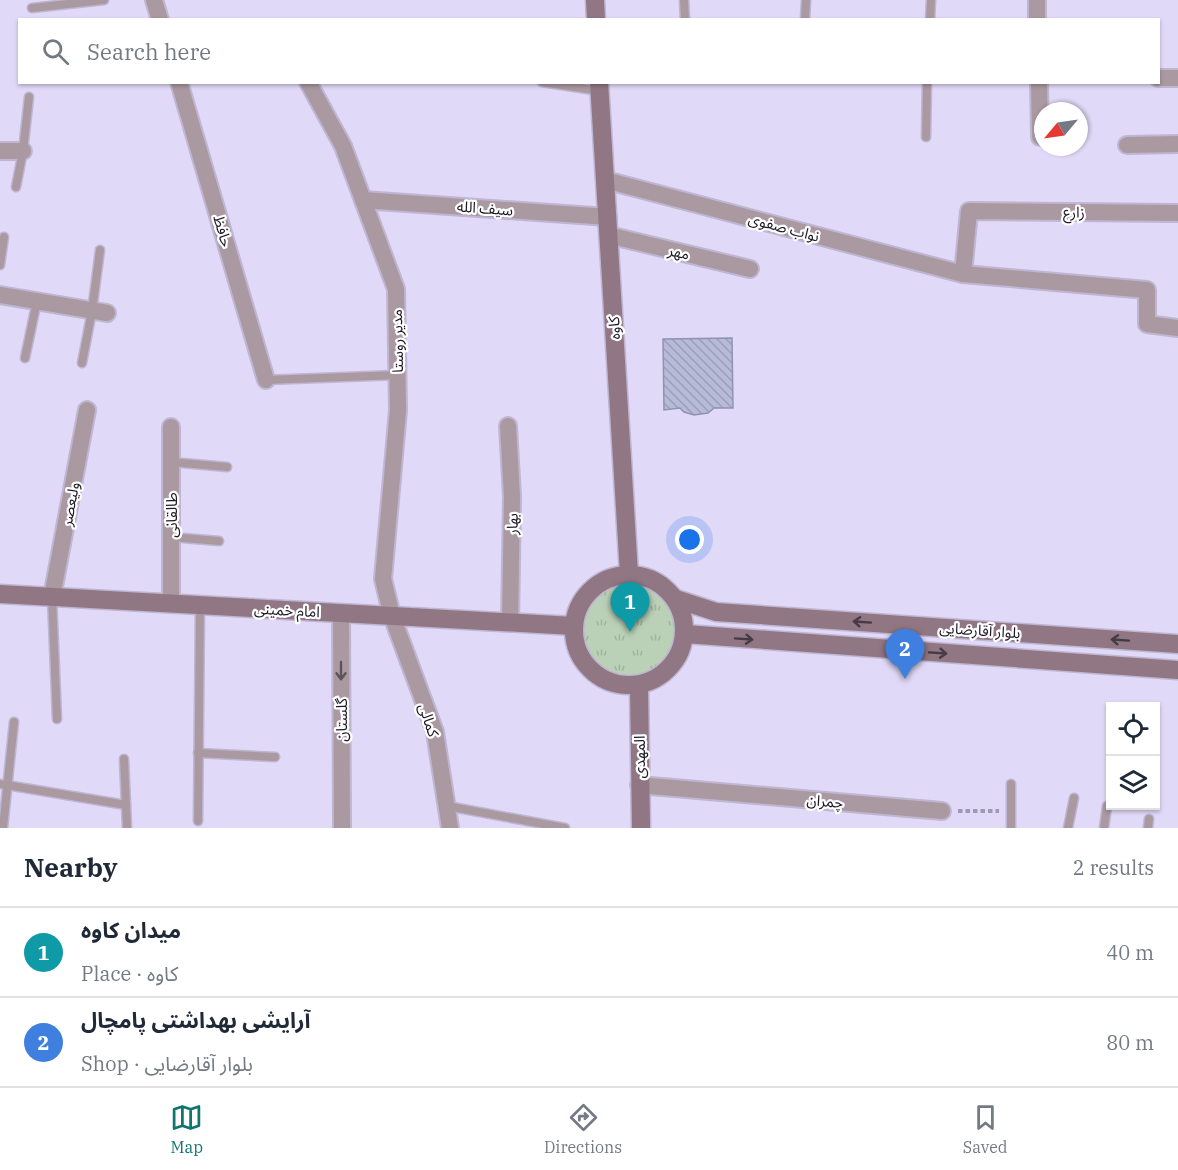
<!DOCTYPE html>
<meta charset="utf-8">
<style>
body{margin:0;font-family:"IBM Plex Serif","Noto Sans Arabic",serif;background:#f6f6f7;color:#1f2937}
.controls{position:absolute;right:18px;bottom:18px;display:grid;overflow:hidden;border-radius:0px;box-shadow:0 2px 4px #0004}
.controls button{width:54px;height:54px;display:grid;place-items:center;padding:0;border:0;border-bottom:2px solid #e0e1e3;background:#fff;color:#1f2937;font:30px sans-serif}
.compass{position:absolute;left:1034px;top:102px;width:54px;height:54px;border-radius:50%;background:#fff;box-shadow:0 2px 4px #0004;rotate:241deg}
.you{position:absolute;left:690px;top:540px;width:21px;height:21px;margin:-15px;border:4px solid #fff;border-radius:50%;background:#1a73e8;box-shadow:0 0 0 9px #1a73e833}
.badge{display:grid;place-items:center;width:39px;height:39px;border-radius:50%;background:#0f766e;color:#fff;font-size:20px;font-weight:700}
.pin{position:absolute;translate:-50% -50px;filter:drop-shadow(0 2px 3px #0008)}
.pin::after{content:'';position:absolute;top:32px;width:21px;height:18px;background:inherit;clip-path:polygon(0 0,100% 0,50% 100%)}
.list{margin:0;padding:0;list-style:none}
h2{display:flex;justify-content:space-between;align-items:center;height:78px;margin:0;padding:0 24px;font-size:26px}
h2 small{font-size:20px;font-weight:400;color:#747a83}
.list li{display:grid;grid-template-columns:39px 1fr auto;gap:18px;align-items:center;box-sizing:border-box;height:90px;padding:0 24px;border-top:2px solid #e0e1e3}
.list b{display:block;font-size:22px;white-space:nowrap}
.list p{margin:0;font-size:20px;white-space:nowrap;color:#747a83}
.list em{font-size:20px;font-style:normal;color:#747a83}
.icon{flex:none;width:33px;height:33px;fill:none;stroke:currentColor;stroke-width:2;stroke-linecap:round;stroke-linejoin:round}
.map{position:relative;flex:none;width:1178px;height:828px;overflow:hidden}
.search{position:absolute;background:#fff;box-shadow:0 2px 4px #0004;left:18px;right:18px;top:18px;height:66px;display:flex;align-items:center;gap:15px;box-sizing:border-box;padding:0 21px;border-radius:0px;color:#747a83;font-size:22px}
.sheet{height:258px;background:#fff}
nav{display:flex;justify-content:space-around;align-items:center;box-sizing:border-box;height:84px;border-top:2px solid #e0e1e3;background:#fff;font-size:16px;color:#747a83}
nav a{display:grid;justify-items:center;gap:3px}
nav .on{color:#0f766e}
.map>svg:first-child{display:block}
.grass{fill:url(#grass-tufts)}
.building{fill:url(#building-back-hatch);stroke:#9093af;stroke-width:1.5}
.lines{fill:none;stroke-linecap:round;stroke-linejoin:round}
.lane-casing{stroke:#beb6d2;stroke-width:11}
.street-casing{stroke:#beb6d2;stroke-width:20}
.secondary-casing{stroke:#beb6d2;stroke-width:21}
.path{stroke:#9e98b0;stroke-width:4;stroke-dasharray:4.5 3;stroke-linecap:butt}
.lane{stroke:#ab99a1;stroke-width:8}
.street{stroke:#ab99a1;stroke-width:16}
.secondary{stroke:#917783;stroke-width:18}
.oneway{stroke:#453a45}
.oneway2{stroke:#5c535c}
.labels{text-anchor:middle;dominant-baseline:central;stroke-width:4.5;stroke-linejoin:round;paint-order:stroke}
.street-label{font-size:15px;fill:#1c1924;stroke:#fff}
</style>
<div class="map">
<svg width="1178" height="828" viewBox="0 0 1178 828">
<defs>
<pattern id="grass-tufts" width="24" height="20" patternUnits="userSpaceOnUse" patternTransform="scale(1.5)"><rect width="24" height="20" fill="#bad1b7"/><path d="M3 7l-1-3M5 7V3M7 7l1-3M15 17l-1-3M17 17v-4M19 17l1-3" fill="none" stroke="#9fb39d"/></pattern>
<pattern id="building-back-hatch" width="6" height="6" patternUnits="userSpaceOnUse" patternTransform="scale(1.5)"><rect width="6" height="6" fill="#b7bad8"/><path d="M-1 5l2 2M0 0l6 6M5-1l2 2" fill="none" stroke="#9d9fb9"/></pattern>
</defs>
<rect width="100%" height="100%" fill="#e1d9f8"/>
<circle class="grass" cx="632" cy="630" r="56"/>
<polygon class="building" points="732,338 733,408 714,408 708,413 694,415 684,412 680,408 664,410 663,339"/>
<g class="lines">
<defs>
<g id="lane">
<polyline points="684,0 685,20"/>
<polyline points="32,8 104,0"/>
<polyline points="805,20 806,0"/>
<polyline points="930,20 931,0"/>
<polyline points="542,82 600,91"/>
<polyline points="926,137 927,82"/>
<polyline points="16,187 23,151 29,97"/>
<polyline points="0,265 4,237"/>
<polyline points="25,358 37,301"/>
<polyline points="82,363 92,311 100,250"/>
<polyline points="266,380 398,375"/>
<polyline points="171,462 227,467"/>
<polyline points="171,537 219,541"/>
<polyline points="52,597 57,719"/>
<polyline points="198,753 275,757"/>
<polyline points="124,759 127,828"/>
<polyline points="0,784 126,805"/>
<polyline points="1011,784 1011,828"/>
<polyline points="447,806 565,828"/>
<polyline points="198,821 200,605"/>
<polyline points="3,828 14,722"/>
<polyline points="1068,828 1074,798"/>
<polyline points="1104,828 1107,806"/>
<polyline points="1148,828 1149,819"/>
</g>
<g id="street">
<polyline points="154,0 160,20"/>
<polyline points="1037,0 1037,20"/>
<polyline points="1158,78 1178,78"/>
<polyline points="179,82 266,380"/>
<polyline points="308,82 343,146 396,289 398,410 383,579 392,616 435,732 450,828"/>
<polyline points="1039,82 1040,137"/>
<polyline points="1127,145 1178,144"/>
<polyline points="0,151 23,151"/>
<polyline points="605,180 963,274 1147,290 1147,324 1178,328"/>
<polyline points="363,200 608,217"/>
<polyline points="608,235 750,269"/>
<polyline points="963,274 969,211 1178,213"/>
<polyline points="0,295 107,313"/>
<polyline points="508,426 512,497 510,623"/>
<polyline points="171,427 171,604"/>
<polyline points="52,597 87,410"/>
<polyline points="341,613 342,828"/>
<polyline points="639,785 942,811"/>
</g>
<g id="secondary">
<polyline points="595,0 596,20"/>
<polyline points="599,82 629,574"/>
<circle cx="629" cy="630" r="55"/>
<polyline points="0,594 574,626"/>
<polyline points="676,599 716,612 1178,644"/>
<polyline points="685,634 1178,670"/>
<polyline points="639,685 641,828"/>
</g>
</defs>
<use href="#lane" class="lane-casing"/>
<use href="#street" class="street-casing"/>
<use href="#secondary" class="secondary-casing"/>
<polyline class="path" points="958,811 999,811"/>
<use href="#lane" class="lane"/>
<use href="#street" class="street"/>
<use href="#secondary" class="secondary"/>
</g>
<defs><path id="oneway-shaft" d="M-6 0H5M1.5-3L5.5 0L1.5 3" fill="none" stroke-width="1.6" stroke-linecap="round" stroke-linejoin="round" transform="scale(1.5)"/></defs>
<g class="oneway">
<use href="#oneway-shaft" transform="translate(862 622) rotate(-176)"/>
<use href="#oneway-shaft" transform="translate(744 639) rotate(4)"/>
<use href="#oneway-shaft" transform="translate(1120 640) rotate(-176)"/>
<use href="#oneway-shaft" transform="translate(938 653) rotate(4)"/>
</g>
<use class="oneway2" href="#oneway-shaft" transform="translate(341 671) rotate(90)"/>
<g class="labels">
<g class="street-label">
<text transform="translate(485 208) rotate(4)">سیف الله</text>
<text transform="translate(1074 212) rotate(1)">زارع</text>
<text transform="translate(784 227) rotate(15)">نواب صفوی</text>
<text transform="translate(223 231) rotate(74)">حافظ</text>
<text transform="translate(679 252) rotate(13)">مهر</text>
<text transform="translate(614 328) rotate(-93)">کاوه</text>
<text transform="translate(397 341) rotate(-91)">مدیر روستا</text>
<text transform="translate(70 504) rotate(-80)">ولیعصر</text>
<text transform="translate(171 515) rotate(-90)">طالقانی</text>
<text transform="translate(512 524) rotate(-89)">بهار</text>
<text transform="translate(287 610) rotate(3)">امام خمینی</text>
<text transform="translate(980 630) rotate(4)">بلوار آقارضایی</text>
<text transform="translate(341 720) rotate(-90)">گلستان</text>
<text transform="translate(429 720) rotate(72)">کمالی</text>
<text transform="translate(639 757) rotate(-90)">المهدی</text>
<text transform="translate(825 801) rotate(5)">چمران</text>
</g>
</g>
</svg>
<div class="controls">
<button><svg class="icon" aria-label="locate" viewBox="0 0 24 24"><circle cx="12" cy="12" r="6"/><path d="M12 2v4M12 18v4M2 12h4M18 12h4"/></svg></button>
<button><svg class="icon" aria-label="layers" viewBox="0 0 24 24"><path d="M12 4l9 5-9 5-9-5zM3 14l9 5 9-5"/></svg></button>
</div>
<svg class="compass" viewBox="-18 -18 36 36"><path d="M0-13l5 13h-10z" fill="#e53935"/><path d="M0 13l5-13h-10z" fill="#747a83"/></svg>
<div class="you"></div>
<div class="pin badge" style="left:630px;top:632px;background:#0f9aa8">1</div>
<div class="pin badge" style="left:905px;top:679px;background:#3f7fe0">2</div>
<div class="search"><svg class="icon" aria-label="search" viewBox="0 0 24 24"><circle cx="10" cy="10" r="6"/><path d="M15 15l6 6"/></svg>Search here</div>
</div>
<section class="sheet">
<h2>Nearby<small>2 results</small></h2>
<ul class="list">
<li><span class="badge" style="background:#0f9aa8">1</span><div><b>میدان کاوه</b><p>Place · کاوه</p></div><em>40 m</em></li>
<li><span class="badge" style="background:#3f7fe0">2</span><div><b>آرایشی بهداشتی پامچال</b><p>Shop · بلوار آقارضایی</p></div><em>80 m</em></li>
</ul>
</section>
<nav>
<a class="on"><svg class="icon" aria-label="map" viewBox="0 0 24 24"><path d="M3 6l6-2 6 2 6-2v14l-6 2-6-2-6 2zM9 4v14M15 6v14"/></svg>Map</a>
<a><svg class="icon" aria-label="directions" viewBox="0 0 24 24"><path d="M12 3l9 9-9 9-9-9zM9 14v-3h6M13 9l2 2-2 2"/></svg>Directions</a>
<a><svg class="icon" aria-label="saved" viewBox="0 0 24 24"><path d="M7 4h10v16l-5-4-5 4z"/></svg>Saved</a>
</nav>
